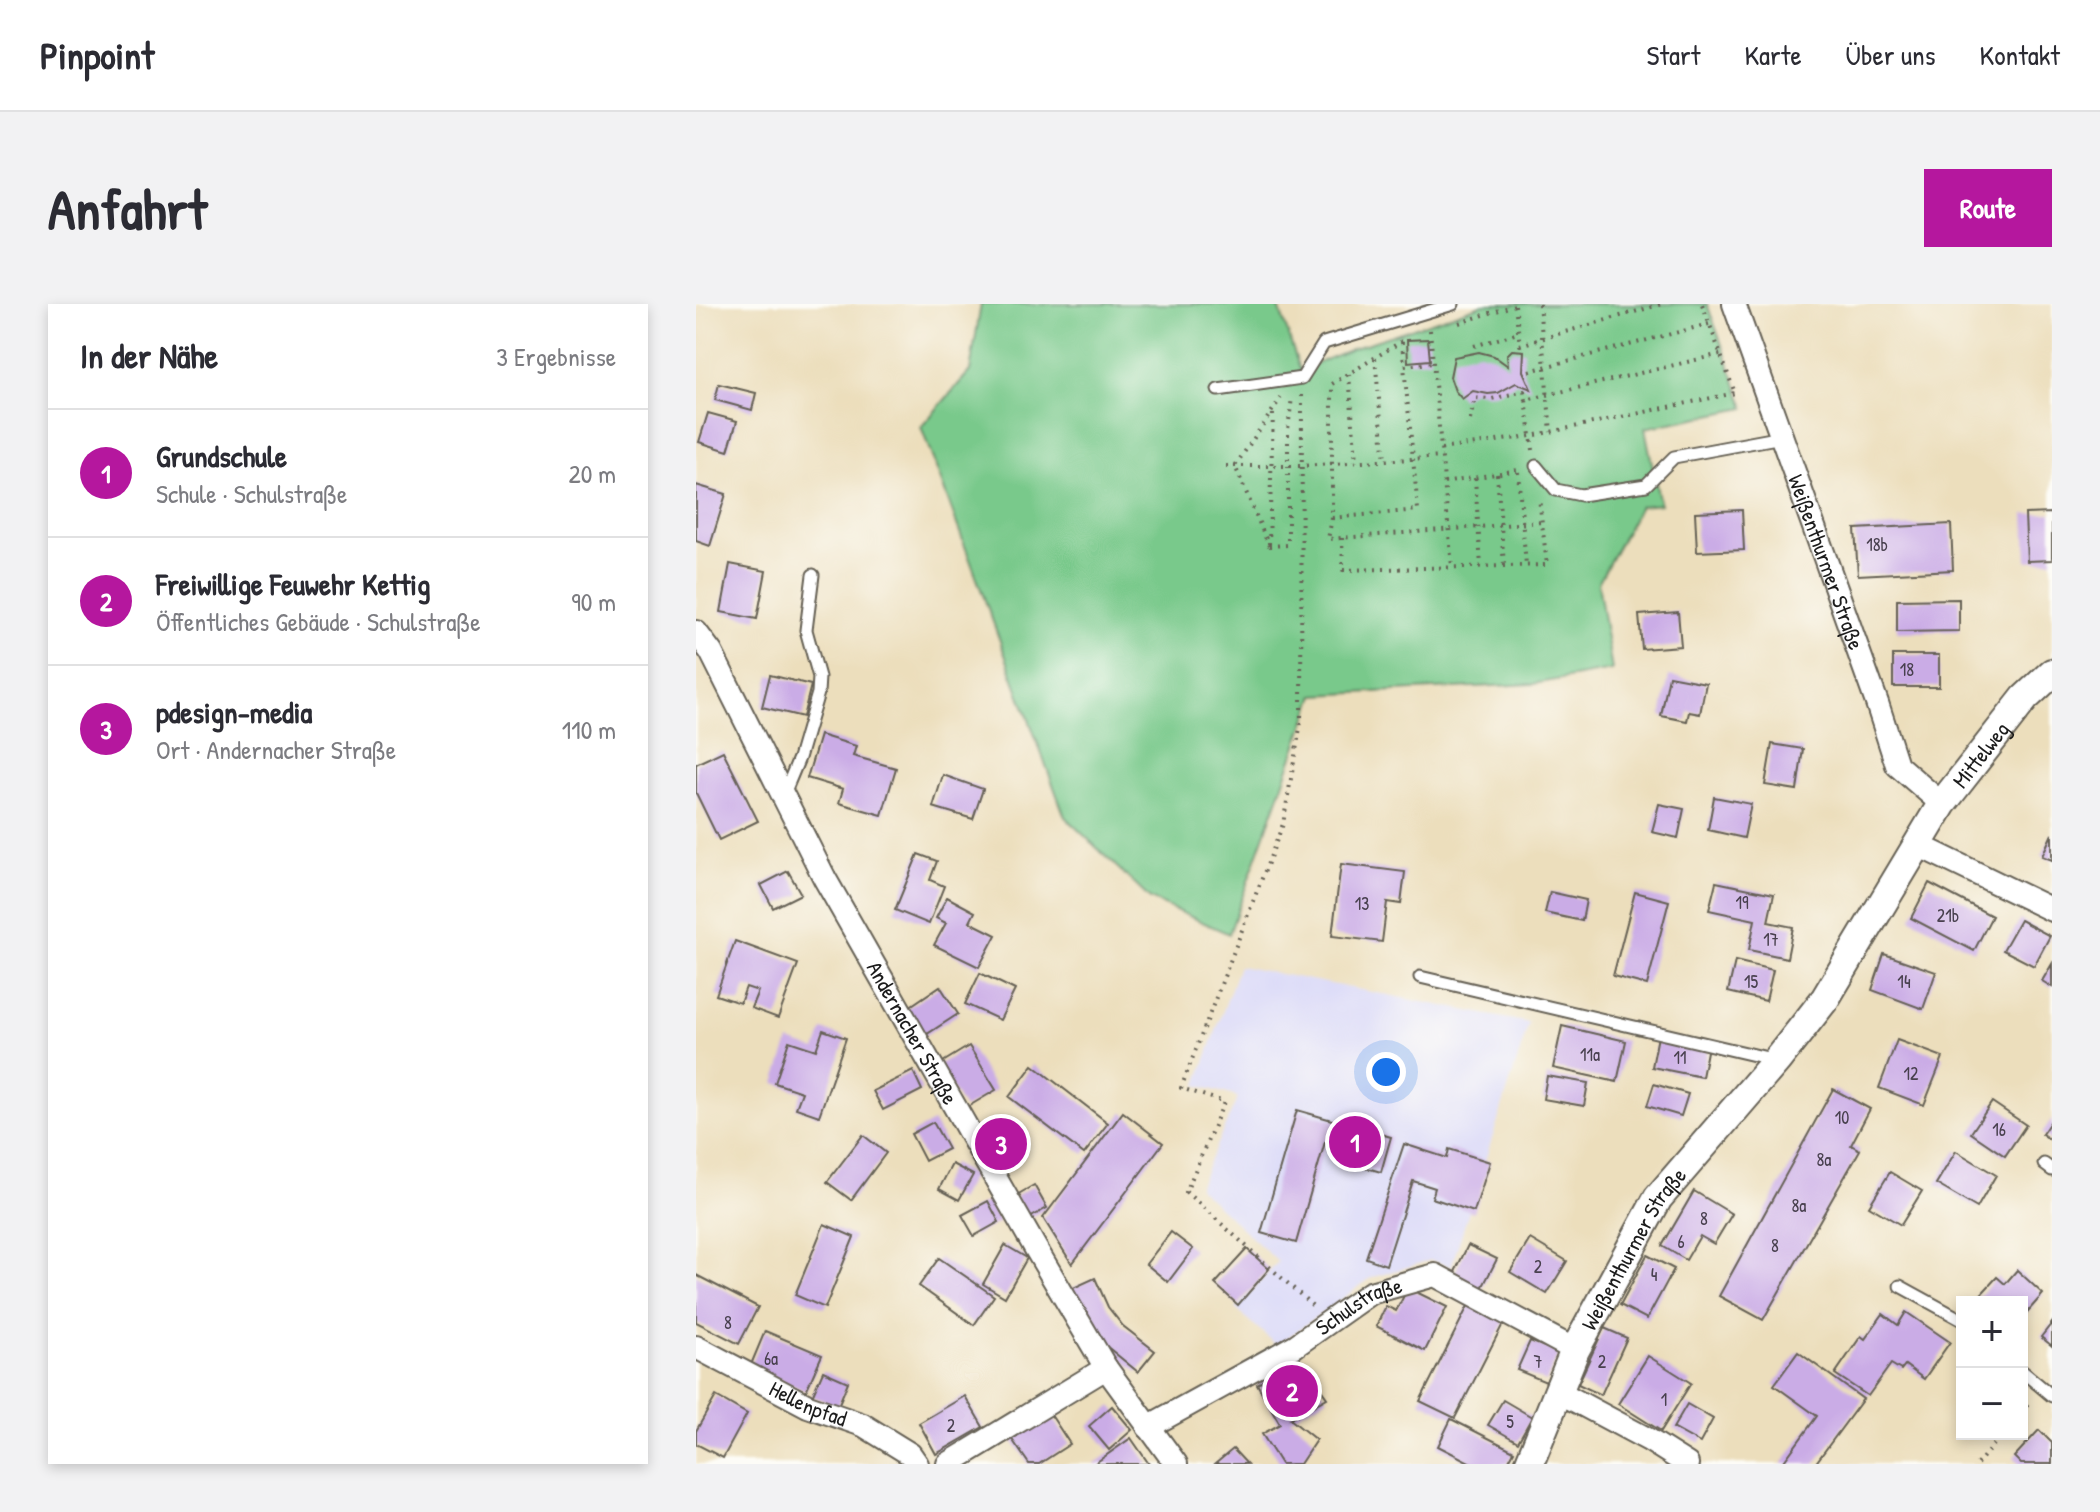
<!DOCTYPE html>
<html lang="de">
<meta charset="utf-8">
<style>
body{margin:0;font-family:"Patrick Hand",sans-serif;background:#f2f2f3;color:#2b2b33}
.controls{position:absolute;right:24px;bottom:24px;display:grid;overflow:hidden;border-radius:0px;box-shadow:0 4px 12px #0003}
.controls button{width:72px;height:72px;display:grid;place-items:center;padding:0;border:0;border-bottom:2px solid #e1e1e2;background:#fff;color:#2b2b33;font:40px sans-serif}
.you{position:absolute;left:690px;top:768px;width:28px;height:28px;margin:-20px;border:6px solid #fff;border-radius:50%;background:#1a73e8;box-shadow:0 0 0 12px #1a73e833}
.badge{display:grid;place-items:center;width:52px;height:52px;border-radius:50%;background:#b5179e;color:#fff;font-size:26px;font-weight:700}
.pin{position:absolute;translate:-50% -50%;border:4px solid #fff;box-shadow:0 2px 8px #0006}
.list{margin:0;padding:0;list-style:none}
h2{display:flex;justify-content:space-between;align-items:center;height:104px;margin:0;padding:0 32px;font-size:34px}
h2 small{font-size:26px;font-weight:400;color:#7c7c81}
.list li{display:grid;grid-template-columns:52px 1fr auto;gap:24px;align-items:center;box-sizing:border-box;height:128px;padding:0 32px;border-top:2px solid #e1e1e2}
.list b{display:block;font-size:30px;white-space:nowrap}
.list p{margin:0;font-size:26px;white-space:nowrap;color:#7c7c81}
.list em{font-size:26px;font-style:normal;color:#7c7c81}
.map{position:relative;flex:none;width:1356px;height:1160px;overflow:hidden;border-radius:0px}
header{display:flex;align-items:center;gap:48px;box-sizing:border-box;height:112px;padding:0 40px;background:#fff;border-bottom:2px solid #e1e1e2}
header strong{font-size:38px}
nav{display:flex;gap:44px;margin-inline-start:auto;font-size:28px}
.intro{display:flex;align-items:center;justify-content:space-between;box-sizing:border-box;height:192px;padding:0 48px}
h1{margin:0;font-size:56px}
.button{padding:20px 36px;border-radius:0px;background:#b5179e;color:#fff;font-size:28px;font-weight:700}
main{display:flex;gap:48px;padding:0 48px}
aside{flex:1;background:#fff;border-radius:0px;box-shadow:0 4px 12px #0003}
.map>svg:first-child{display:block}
.built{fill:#d8d7f8}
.green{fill:#79c98b;stroke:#4a7254;stroke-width:2}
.building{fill:#caace6}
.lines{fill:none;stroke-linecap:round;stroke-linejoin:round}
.service-casing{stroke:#656054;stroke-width:15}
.minor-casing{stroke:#656054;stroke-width:26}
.tertiary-casing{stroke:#656054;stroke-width:32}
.path{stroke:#656054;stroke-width:4;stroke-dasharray:2 6;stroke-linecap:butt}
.service{stroke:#fff;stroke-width:11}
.minor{stroke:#fff;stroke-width:22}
.tertiary{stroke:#fff;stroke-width:28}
.labels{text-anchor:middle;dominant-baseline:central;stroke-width:6;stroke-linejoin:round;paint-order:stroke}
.number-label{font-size:18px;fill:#48404e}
.street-label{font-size:22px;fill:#1c1c1c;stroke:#fdfcf7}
</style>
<header>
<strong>Pinpoint</strong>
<nav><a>Start</a><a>Karte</a><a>Über uns</a><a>Kontakt</a></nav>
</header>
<div class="intro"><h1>Anfahrt</h1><a class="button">Route</a></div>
<main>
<aside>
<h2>In der Nähe<small>3 Ergebnisse</small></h2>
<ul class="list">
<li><span class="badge">1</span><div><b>Grundschule</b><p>Schule · Schulstraße</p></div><em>20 m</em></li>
<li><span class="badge">2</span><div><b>Freiwillige Feuwehr Kettig</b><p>Öffentliches Gebäude · Schulstraße</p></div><em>90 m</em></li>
<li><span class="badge">3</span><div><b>pdesign-media</b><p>Ort · Andernacher Straße</p></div><em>110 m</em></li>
</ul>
</aside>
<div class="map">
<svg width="1356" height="1160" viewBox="0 0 1356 1160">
<rect width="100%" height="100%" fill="#fdfcf7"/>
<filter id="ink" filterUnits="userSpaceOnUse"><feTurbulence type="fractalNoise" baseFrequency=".0125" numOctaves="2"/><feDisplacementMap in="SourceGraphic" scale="16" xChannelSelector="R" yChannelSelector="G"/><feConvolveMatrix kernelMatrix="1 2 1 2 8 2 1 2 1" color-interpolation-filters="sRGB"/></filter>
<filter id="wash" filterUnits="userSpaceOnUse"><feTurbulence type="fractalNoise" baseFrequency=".006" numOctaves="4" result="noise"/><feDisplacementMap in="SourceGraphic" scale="32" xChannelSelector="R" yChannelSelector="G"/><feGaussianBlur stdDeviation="1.8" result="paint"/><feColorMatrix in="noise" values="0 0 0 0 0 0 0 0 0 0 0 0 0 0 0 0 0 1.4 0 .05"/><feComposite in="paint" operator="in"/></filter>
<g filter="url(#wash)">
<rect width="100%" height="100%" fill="#ecdebc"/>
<polygon class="built" points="543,662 833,719 755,963 735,956 675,974 581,1041 540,1005 582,958 502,883 542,793 501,781"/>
<polygon class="green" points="285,0 582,0 604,66 658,44 788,0 1011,0 1049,104 949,124 964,200 944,202 902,279 916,366 837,380 619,391 533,630 454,595 369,513 225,123 274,67"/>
<g id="blocks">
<g class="building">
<polygon points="732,35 734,56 712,58 711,36"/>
<polygon points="816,46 828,47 827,67 835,85 820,79 802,89 792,90 777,87 766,95 759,87 754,73 758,53 783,48 798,52 812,62 811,51"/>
<polygon points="23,80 60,89 56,106 19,96"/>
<polygon points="12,109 41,117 32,147 3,138"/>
<polygon points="0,181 30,190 14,242 0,237"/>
<polygon points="1046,206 1048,246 1001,248 999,208"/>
<polygon points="1356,209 1356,256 1331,257 1329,210"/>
<polygon points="1255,220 1257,266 1162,271 1159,225"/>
<polygon points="34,260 70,267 61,315 25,308"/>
<polygon points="1263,295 1263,327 1201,328 1201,296"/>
<polygon points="982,308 985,342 946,345 943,311"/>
<rect x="1197" y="351" width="46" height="32"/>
<polygon points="74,371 115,381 107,413 66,403"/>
<polygon points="973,372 1010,379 1004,410 993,408 991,417 965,412"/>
<polygon points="124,431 160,442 157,452 200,464 186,511 143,499 147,485 111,474"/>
<polygon points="1076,440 1107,445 1101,486 1069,481"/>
<polygon points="27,447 62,517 23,536 0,489 0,460"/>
<polygon points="247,471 287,485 277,515 237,503"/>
<polygon points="1018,493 1055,500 1048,534 1012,526"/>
<polygon points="963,500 988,505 982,534 956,528"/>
<polygon points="1356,530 1356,556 1346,552"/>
<polygon points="222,550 241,557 234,576 248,582 233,620 199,606"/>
<polygon points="645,560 709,568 705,600 691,598 686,638 636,632"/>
<polygon points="92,567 105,590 77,604 65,581"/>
<polygon points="1020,578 1078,590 1072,618 1097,623 1091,654 1053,646 1059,616 1013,606"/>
<polygon points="1233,579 1296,612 1278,647 1215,614"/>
<polygon points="854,588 890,596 886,617 849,609"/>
<polygon points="939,588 973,597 951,681 917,672"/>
<polygon points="251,593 279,608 274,618 300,631 283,663 238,641 250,619 240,614"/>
<polygon points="1324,616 1354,632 1338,662 1307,646"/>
<polygon points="39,637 102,660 82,714 55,704 62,687 50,683 44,699 20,691"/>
<polygon points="1188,650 1240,668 1227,705 1176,686"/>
<polygon points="1039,657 1077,666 1070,697 1032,688"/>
<polygon points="1356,660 1356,683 1346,677"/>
<polygon points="284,669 319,686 304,716 269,700"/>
<polygon points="244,682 262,710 228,732 210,705"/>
<polygon points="866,722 930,737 921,778 857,764"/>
<polygon points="127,726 150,734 123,812 100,804 106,788 79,779 93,737 120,746"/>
<polygon points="962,732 1012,742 1006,773 956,763"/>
<polygon points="1201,736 1247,753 1228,801 1183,784"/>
<polygon points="273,742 300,786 268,805 242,761"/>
<polygon points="337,761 412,819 388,850 313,793"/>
<polygon points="217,767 226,786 187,806 177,787"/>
<polygon points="851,772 892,779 888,802 847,795"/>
<polygon points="958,780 992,790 985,812 951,802"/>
<polygon points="1137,785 1174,805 1155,841 1164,846 1067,1016 1023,992"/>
<polygon points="1296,798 1330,821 1309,852 1275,829"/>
<polygon points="601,806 695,833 685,868 657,860 661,847 629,838 600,939 565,929"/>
<polygon points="427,808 467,839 376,960 347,914"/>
<polygon points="1356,815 1356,837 1346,830"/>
<polygon points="237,818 252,845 229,857 215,830"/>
<polygon points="312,824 322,845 298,856 289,834"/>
<polygon points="167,831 190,849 155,896 131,878"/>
<polygon points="708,840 751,854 753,845 794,858 778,908 736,894 739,884 717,877 690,961 670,954"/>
<polygon points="1260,847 1300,871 1281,904 1240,880"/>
<polygon points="256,860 277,871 263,896 243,885"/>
<polygon points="1194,868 1226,887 1205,921 1173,902"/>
<polygon points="338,881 351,904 332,915 319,892"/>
<polygon points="998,887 1036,910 1018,940 1004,932 990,956 966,942"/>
<polygon points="292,897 303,918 278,932 266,911"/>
<polygon points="128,920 158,933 129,1004 99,991"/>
<polygon points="475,928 497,945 472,978 450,960"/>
<polygon points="834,935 871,957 851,990 814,968"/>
<polygon points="309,941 331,954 309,993 287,980"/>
<polygon points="772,941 801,955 785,986 757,972"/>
<polygon points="551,945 573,965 542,1001 519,980"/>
<polygon points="951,951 978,965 951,1015 924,1001"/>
<polygon points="243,954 298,992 278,1021 223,982"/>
<polygon points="1321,966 1347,990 1326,1014 1326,998 1278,998 1301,973 1309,980"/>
<polygon points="0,971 62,1003 43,1040 0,1018"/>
<polygon points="399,974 412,1003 427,1022 459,1047 442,1068 409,1041 389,1018 375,985"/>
<polygon points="712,984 751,1003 729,1047 680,1022 690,1002 700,1007"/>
<polygon points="774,998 809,1016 759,1114 724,1097"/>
<polygon points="1210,1008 1254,1038 1228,1075 1209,1061 1205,1066 1195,1060 1172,1092 1139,1070 1165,1032 1169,1035 1187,1010 1202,1021"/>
<polygon points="1356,1019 1356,1042 1345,1033"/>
<polygon points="908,1024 931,1034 905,1091 882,1080"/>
<polygon points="69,1027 126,1051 110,1087 54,1063"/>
<polygon points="834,1037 863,1049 850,1078 821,1066"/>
<polygon points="1102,1048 1167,1095 1119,1160 1086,1160 1121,1112 1078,1081"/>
<polygon points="952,1052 995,1079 965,1127 922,1100"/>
<polygon points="602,1058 612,1076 616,1073 631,1094 594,1115 620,1136 604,1160 585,1160 566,1130 584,1120 561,1080"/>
<polygon points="127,1067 152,1078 142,1102 116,1092"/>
<polygon points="20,1092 51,1110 27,1154 0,1140 0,1127"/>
<polygon points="269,1092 287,1123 240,1150 223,1119"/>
<polygon points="807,1096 836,1113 822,1138 792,1121"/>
<polygon points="991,1100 1017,1115 1004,1139 977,1124"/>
<polygon points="416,1102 436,1126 413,1146 393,1122"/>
<polygon points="351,1105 374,1140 343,1160 333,1160 313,1131"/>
<polygon points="755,1115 818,1147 811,1160 777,1160 742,1142"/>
<polygon points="1343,1126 1356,1139 1356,1160 1325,1160 1318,1153"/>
<polygon points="435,1134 453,1160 398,1160"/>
<polygon points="537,1145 551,1160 519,1160"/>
</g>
</g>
</g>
<g filter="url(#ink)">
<use href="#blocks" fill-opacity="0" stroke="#656054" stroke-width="2"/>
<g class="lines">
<defs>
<g id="service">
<polyline points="522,86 606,74 628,39 757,0"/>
<polyline points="840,162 860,186 885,191 950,181 978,153 1086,133"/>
<polyline points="88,490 103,454 122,389 123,373 110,326 117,271"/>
<polyline points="724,673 1080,756"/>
<polyline points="1348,860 1356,866"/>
<polyline points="1204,982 1266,1016"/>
<polyline points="1326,1067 1356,1092"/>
</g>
<g id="minor">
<path id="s1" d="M1038,0L1181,399L1201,461L1246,500"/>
<path id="s2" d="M0,328L15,348L129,575L340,945L410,1064L480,1160"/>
<polyline points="1220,540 1356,606"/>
<path id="s3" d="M0,1043L112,1102L167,1121L214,1150L221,1160"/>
<polyline points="863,1088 953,1136 991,1160"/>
<path id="s4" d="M452,1123L599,1042L674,989L739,971L879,1046"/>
<polyline points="252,1160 410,1064"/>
</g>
<g id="tertiary">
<path id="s5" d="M833,1160L879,1046L962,894L1081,756L1129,695L1246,500L1329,394L1356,369"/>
</g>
</defs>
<use href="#service" class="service-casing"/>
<use href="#minor" class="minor-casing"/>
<use href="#tertiary" class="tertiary-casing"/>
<g class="path">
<polyline points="843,0 855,128"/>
<polyline points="819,1 824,41 966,0"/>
<polyline points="763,19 822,0"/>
<polyline points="734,26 756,263"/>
<polyline points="706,37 636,80 636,214 722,206 708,62 738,59"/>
<polyline points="706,38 708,61"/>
<polyline points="778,42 822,29"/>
<polyline points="679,54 689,157"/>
<polyline points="833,67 1013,20"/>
<polyline points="653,70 660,158"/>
<polyline points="606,91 605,418 587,520 485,784 528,798 490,888 617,1002"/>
<polyline points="774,116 779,94 796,95 828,87 830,96"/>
<polyline points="745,145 835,132 1039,89 1006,0"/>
<polyline points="837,146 830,96 1025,50"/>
<polyline points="530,162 605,162 746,153"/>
<polyline points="822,168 830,261"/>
<polyline points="801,170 808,261"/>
<polyline points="779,174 785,262"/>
<polyline points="748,179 822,166"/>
<polyline points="636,214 632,235 846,218"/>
<polyline points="646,234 647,266 851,261 843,194"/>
<polyline points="573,240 577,109"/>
<polyline points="573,242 539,162 585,94"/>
<polyline points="573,242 592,241 592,126 596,93"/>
<polyline points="1326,1109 1335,1098"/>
<polyline points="1281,1160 1307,1130"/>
</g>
<use href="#service" class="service"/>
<use href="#minor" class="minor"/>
<use href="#tertiary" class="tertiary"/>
</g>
</g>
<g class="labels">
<g class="number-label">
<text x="1181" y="240">18b</text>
<text x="1211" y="365">18</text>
<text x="1046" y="598">19</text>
<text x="666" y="599">13</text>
<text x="1252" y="611">21b</text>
<text x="1075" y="635">17</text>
<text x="1055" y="677">15</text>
<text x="1208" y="677">14</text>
<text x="894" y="750">11a</text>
<text x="984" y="753">11</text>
<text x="1215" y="769">12</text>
<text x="1146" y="813">10</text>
<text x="1303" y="825">16</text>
<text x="1128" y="855">8a</text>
<text x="1103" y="901">8a</text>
<text x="1008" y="914">8</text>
<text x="985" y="937">6</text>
<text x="1079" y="941">8</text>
<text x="842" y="962">2</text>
<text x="958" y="970">4</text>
<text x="32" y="1018">8</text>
<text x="75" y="1054">6a</text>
<text x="842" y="1057">7</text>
<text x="906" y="1057">2</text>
<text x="968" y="1095">1</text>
<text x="814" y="1117">5</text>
<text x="255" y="1121">2</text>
</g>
<g class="street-label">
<text stroke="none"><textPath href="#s1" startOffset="274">Weißenthurmer Straße</textPath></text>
<text stroke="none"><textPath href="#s5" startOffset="846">Mittelweg</textPath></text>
<text stroke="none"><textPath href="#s2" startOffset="456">Andernacher Straße</textPath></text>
<text stroke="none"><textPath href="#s5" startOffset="240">Weißenthurmer Straße</textPath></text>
<text stroke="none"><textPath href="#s4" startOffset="244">Schulstraße</textPath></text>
<text stroke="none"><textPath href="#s3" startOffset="126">Hellenpfad</textPath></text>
</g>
</g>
</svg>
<div class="controls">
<button>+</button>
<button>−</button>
</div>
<div class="you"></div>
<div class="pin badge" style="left:659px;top:838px">1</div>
<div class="pin badge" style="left:596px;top:1087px">2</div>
<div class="pin badge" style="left:305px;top:840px">3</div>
</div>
</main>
